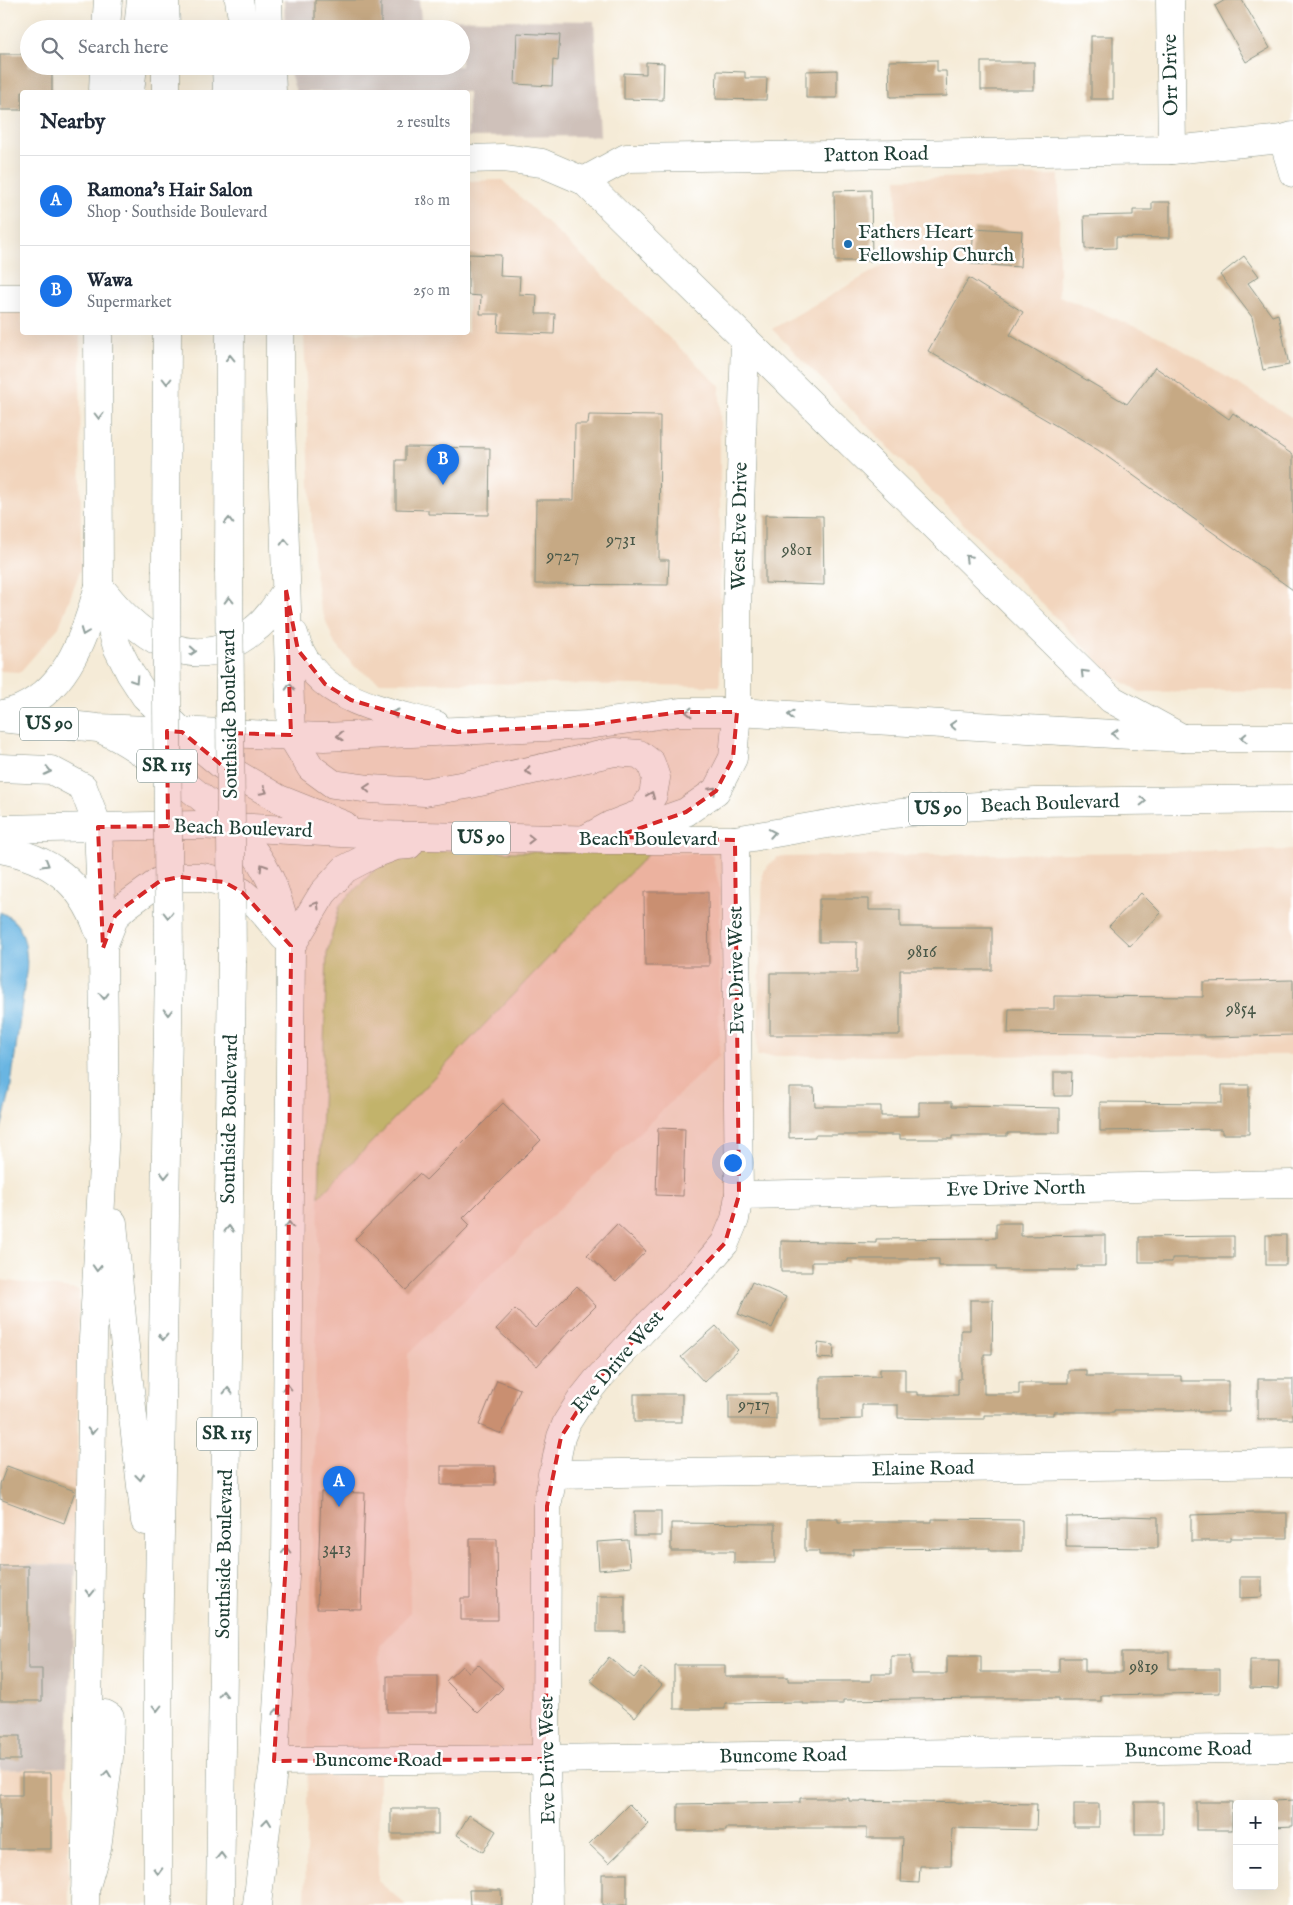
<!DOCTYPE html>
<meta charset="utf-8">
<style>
body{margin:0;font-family:"IM FELL English",serif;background:#f2f2f3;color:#1f2937}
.controls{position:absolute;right:15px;bottom:15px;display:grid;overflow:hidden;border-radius:5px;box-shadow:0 5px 20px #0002}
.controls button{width:45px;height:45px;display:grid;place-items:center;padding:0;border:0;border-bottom:1px solid #e0e1e3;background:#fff;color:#1f2937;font:25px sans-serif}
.you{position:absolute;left:732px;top:1162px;width:18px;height:18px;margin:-12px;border:4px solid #fff;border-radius:50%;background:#1a73e8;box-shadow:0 0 0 8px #1a73e833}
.badge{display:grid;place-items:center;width:32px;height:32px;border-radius:50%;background:#1a73e8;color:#fff;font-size:16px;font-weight:700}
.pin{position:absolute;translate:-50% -41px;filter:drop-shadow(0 1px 2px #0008)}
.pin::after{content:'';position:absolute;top:26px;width:18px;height:15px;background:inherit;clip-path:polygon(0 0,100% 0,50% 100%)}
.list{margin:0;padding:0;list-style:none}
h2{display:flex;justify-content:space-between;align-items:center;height:65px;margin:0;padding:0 20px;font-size:21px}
h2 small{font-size:16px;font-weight:400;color:#747a83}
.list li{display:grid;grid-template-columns:32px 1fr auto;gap:15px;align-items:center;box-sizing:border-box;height:90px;padding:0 20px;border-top:1px solid #e0e1e3}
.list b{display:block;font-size:19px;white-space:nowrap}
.list p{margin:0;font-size:16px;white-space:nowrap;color:#747a83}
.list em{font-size:16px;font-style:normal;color:#747a83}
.icon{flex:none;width:28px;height:28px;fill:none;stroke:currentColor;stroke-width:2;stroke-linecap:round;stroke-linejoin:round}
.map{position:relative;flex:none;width:1293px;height:1905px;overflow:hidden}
.search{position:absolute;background:#fff;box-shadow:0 5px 20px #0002;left:20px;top:20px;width:450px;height:55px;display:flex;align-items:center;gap:12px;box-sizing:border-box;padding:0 18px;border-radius:28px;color:#747a83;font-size:19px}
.panel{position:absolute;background:#fff;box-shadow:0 5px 20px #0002;left:20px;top:90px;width:450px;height:245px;border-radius:5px}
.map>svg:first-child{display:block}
.built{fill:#f2d5bd}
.industrial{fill:#cfc1ba}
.green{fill:#bdd67b;stroke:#6e8a58}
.water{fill:#69b5e2;stroke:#44798b}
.building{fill:#c6a984}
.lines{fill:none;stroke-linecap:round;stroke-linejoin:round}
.minor-casing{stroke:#8a9486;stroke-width:29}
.highway-casing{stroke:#8a9486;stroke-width:29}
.minor{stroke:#fff;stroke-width:28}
.highway{stroke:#fff;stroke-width:28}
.highway-bridge-casing{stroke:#8a9486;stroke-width:29;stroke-linecap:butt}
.highway-bridge{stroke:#fff;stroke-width:28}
.oneway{stroke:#8f9e9a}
.marked{fill:#d62828;fill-opacity:0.2;stroke:#d62828;stroke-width:4;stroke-dasharray:10 6;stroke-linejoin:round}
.poi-dot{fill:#1f6fb2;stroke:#fff;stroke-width:2}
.labels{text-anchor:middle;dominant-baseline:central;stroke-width:5;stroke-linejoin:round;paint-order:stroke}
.number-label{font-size:18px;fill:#495848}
.shield{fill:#fff;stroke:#627771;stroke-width:1}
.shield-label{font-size:19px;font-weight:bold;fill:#1f3d34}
.street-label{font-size:20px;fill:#1f3d34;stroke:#fff}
.poi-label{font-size:20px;fill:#1f3d34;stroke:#fff;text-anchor:start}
</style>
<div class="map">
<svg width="1293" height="1905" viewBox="0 0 1293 1905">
<rect width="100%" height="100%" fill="#fff"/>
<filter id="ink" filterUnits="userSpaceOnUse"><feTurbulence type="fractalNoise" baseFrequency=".02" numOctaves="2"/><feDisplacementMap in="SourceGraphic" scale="10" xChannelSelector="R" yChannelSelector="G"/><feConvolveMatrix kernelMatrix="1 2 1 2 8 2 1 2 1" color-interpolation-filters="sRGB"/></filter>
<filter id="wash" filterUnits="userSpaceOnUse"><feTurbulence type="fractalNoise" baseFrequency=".0096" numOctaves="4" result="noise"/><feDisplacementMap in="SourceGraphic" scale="20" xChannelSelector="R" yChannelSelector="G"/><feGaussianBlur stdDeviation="1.12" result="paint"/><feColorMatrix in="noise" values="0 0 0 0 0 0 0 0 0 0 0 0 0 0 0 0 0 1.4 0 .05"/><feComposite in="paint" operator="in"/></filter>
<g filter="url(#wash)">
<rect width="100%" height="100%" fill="#f5ebd7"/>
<g class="built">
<polygon points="1059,175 1059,296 1165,339 1293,418 1293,690 1140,692 1113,676 772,329 910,250 896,246 897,179"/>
<polygon points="502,180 720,386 720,686 380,682 355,667 334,642 319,603 313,556 304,333 468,332 468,181"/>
<polygon points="0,310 22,310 22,332 80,333 81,568 59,627 20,672 0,671"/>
<polygon points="1293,850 1293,1055 757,1056 763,871 777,857"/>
<polygon points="649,853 712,854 720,890 719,1056 408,1354 410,1613 380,1646 378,1881 406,1905 305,1905 319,1197"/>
<polygon points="0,1280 79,1290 76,1565 0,1564"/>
<polygon points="67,1767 69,1905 0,1905 0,1770"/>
</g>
<g class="industrial">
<polygon points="284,0 419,0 421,19 594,21 600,136 468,137 468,92 296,92 288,66 461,66 461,29 285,29"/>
<polygon points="0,1564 76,1565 67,1767 0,1770"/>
</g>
<polygon class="green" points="448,851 649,853 319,1197 327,953 340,905 389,855"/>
<path class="water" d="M0,912C24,922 26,943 27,966L10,1092L0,1133Z"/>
<g id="blocks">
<g class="building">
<polygon points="315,0 381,0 381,26 339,26 339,29 315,29"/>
<polygon points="1225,0 1242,0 1270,48 1246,62 1215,6"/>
<polygon points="517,33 560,35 558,61 553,60 552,86 515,84"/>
<rect x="1091" y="36" width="22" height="63"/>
<polygon points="0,54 29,54 29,66 52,66 52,92 22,92 22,110 0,110"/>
<polygon points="937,60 937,71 946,71 947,96 890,97 889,61"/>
<polygon points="646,62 664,63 663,100 624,99 624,73 646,74"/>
<rect x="981" y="62" width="53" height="28"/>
<polygon points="837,70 837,98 806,98 806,71"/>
<polygon points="717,71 745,72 745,78 767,78 766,100 716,99"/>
<polygon points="871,190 872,261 835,261 834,191"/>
<polygon points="1152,202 1170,202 1170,238 1116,237 1116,248 1085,249 1084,216 1133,215 1133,210 1152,210"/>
<polygon points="974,228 1022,231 1020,267 971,264"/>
<polygon points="468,254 501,255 500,276 520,277 519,294 537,295 536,314 555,314 554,334 498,332 499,314 480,314 481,296 468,295"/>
<polygon points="1244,256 1259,276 1248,283 1272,316 1278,314 1289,365 1263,370 1252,317 1220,275"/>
<polygon points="969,278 1023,312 1010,335 1127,404 1155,367 1229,419 1233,413 1293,455 1293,590 1098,450 928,351"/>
<polygon points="589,415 660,416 659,560 669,560 668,585 535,584 536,500 574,500 575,424 588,424"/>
<polygon points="405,447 490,448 489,515 428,514 428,510 396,509 396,460 405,460"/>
<polygon points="765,515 823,516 824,585 765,583"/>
<polygon points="644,892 708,892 709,966 645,966"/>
<polygon points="1141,893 1161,913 1130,946 1109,926"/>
<polygon points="819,899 869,899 869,910 900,910 900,927 992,927 992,970 900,970 900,1035 770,1035 770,973 857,973 857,942 819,942"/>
<polygon points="1293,980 1293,1035 1204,1037 1204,1035 1008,1033 1009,1009 1054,1009 1054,996 1203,997 1203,982"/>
<polygon points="1054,1072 1072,1072 1071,1096 1054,1096"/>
<polygon points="1222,1085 1249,1085 1249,1134 1222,1134 1222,1129 1100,1131 1100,1102 1222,1103"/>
<polygon points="789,1088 814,1088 815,1106 881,1106 881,1116 919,1116 919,1102 952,1102 952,1106 1060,1108 1060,1133 1007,1133 1007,1136 952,1136 952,1139 900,1139 900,1135 815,1135 815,1137 789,1138"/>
<polygon points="503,1103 541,1140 463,1218 470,1225 406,1290 355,1239 419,1174 426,1180"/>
<polygon points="658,1128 685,1129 683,1196 656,1195"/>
<polygon points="996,1223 1021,1223 1021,1236 1105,1235 1105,1266 1077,1266 1077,1270 996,1270 996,1266 939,1266 939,1259 848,1259 848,1262 812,1262 812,1272 781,1272 781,1241 876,1243 876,1239 996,1238"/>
<polygon points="617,1224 646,1251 616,1282 587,1255"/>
<rect x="1266" y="1235" width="20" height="30"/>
<polygon points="1234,1236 1234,1258 1172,1258 1172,1262 1139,1262 1139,1237"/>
<polygon points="752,1282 786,1297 772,1328 738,1314"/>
<polygon points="577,1286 596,1306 573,1329 572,1328 537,1366 496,1329 515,1309 535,1328"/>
<polygon points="970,1300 993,1300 992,1354 984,1354 984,1394 1019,1394 1019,1383 1068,1383 1068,1370 1086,1370 1086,1376 1181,1376 1181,1381 1228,1381 1228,1412 1199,1412 1199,1410 1114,1410 1114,1412 1053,1412 1053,1415 984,1415 984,1419 939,1419 898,1418 898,1405 862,1405 862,1419 820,1420 820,1377 880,1376 880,1369 905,1369 905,1392 918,1392 918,1395 958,1395 958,1379 961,1379 961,1330 970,1330"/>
<polygon points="716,1326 738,1350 704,1382 681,1357"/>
<polygon points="818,1343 834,1345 833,1359 817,1358"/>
<rect x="1258" y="1379" width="35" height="40"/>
<polygon points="497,1380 520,1389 502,1434 479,1425"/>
<rect x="634" y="1394" width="48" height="28"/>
<rect x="729" y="1394" width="47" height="25"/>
<polygon points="7,1466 75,1491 64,1523 0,1499 0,1484"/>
<rect x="441" y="1466" width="54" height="19"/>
<polygon points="321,1492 365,1493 361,1609 317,1608"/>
<rect x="634" y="1511" width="27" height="25"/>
<polygon points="1253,1513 1287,1513 1287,1538 1230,1538 1230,1541 1191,1541 1191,1515"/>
<polygon points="1125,1516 1158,1517 1158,1548 1066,1547 1066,1517"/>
<polygon points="805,1519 838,1519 838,1522 932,1522 932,1519 1022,1520 1022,1551 990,1551 990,1548 853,1549 853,1555 819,1555 819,1551 805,1551"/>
<polygon points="671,1523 775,1524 775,1563 734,1563 734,1551 671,1551"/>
<polygon points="470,1539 497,1539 498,1620 461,1620 461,1598 470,1598"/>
<polygon points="628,1540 630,1567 599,1570 597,1542"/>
<polygon points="0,1566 28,1566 28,1669 42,1669 42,1701 0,1701"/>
<polygon points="1240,1577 1262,1577 1262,1597 1240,1598"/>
<rect x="597" y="1596" width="28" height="36"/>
<polygon points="1122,1652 1169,1652 1169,1669 1220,1669 1220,1693 1101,1695 1101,1701 1059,1701 1059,1698 981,1698 843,1700 843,1704 802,1704 802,1702 725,1703 725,1709 674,1709 674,1665 725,1665 725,1677 788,1677 788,1681 871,1681 871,1674 891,1674 891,1656 911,1656 911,1674 947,1674 947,1656 981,1656 981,1672 1059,1672 1059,1658 1085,1658 1085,1672 1122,1672"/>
<polygon points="609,1657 634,1678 642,1668 662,1685 635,1717 590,1680"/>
<polygon points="1250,1660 1279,1660 1278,1689 1250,1688"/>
<polygon points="478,1664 503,1688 478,1713 446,1681 462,1666 469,1672"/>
<rect x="387" y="1676" width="50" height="36"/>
<rect x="0" y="1736" width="20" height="24"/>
<polygon points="22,1773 51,1773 51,1849 0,1849 0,1795 22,1795"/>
<polygon points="800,1798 849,1798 849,1801 1037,1804 1036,1830 952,1828 951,1866 920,1866 919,1883 901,1882 903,1838 867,1838 867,1828 726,1828 726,1831 678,1831 678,1804 800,1802"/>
<polygon points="1293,1800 1293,1826 1274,1827 1274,1801"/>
<rect x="1135" y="1802" width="28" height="32"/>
<rect x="1196" y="1802" width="36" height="28"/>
<polygon points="629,1804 649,1824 609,1863 589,1844"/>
<rect x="1074" y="1804" width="25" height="23"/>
<rect x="391" y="1809" width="47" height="25"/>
<polygon points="469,1815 496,1831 483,1852 457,1835"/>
<rect x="602" y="1874" width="25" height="31"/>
<polygon points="469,1890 501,1890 502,1905 470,1905"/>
</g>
</g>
</g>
<g filter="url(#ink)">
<use href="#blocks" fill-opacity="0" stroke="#8a9486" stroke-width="1"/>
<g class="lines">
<defs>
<g id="minor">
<polyline points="1170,0 1172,150"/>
<polyline points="1283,139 1293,173"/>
<polyline points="468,159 503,158 542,163 584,181 1111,699 1182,738"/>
<polyline points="584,181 626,158 1172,150 1283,139 1293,136"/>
<polyline points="0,298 22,298"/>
<polyline points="737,712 737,610 745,340"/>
<polyline points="739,1195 1293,1184"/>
<polyline points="552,1474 1293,1463"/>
<polyline points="274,1761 546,1759 1293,1748"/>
<polyline points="85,1905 88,1714 105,1714 110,1717 109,1757 97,1848 85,1890"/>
<polyline points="549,1905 546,1759 547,1506 561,1437 567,1422 581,1400 597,1380 644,1329 695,1278 725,1243 735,1219 739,1195 735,840"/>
</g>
<g id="highway">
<polyline points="165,0 166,29"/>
<polyline points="239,0 244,29"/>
<polyline points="268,0 269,29"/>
<polyline points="106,29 108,0"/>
<polyline points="138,29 141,0"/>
<polyline points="166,66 166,92"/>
<polyline points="226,66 227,92"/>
<polyline points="248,66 250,92"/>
<polyline points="271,66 272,92"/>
<polyline points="103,92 104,66"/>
<polyline points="130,92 133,66"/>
<polyline points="98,332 99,586 117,647 130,673 145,696 182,732 223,766 279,799 344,825"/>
<polyline points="280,332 280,391 291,735 311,768 333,784 370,789 425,792 466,785 614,752 639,754 651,763 656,778 653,795 642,813 611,825 587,838"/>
<polyline points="166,569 167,332"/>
<polyline points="229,569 230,332"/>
<path d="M103,591C143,642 197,678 255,629C268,619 277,604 286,590"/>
<path d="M294,634C312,700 378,708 436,725"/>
<path d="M0,715C7,713 16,711 22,708C70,685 85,633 99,586"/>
<polyline points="0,718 98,728 324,737 588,725 680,712 737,712 1182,738 1293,738"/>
<path d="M105,731C127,741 146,755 166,770C205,799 247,831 269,877C279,898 284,923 291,946L286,1560L274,1761L257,1905"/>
<polyline points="0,768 51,770 83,787 98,827 103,948 105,1132 93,1339 88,1714"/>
<polyline points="0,829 198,825 377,835 607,840 735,840 874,816 949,808 1035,802 1293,799"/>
<polyline points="626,833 686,812 716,791 733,758 737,712"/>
<path d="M0,849C49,858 81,881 98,929"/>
<polyline points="104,944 115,916 127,905 160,881 180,877 202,877 224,882 242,892 258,906 284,937"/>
<polyline points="291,946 323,893 345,869 372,855 396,846 409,845"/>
<polyline points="113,1223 123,1329 145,1521"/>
<polyline points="158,1905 158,1660 169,963"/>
<polyline points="220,1905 232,963"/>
</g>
</defs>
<use href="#minor" class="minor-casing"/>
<use href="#highway" class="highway-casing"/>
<use href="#minor" class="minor"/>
<use href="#highway" class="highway"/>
<defs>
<g id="highway-bridge">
<polyline points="166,569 169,963"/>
<polyline points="229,569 232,963"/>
</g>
</defs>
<use href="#highway-bridge" class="highway-bridge-casing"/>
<use href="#highway-bridge" class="highway-bridge"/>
</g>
<defs><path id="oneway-chevron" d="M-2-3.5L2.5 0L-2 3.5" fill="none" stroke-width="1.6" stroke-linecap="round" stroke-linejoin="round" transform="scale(1.25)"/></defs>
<g class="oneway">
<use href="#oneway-chevron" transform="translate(230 358) rotate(-91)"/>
<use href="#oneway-chevron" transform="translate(167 381) rotate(90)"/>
<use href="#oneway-chevron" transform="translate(99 416) rotate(90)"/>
<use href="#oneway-chevron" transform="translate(229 521) rotate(-89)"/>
<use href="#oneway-chevron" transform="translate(285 542) rotate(-92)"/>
<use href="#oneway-chevron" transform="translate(968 558) rotate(-135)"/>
<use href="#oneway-chevron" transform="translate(229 600) rotate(-91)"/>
<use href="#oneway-chevron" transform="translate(84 632) rotate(111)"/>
<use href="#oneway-chevron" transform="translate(193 651) rotate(4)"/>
<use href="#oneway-chevron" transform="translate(1084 673) rotate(-135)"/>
<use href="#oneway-chevron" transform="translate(135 680) rotate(57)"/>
<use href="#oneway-chevron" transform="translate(290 687) rotate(-92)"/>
<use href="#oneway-chevron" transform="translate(689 712) rotate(180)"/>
<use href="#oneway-chevron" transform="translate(395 713) rotate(-164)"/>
<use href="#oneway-chevron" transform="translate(791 715) rotate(-177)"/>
<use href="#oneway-chevron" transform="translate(953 725) rotate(-177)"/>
<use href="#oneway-chevron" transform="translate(1115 734) rotate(-177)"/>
<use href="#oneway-chevron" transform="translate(340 736) rotate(178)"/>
<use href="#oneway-chevron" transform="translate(1244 738) rotate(178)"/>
<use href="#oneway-chevron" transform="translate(48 771) rotate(13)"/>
<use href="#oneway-chevron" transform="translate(528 771) rotate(167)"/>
<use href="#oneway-chevron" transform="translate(367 788) rotate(-175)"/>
<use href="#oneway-chevron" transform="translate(713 790) rotate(-46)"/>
<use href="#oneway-chevron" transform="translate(264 791) rotate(28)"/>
<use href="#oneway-chevron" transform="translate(651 795) rotate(-68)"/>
<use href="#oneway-chevron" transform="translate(1143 801) rotate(-1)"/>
<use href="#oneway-chevron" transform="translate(772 833) rotate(-10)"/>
<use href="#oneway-chevron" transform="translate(531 839) rotate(1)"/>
<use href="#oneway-chevron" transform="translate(46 864) rotate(30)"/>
<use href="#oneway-chevron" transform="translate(263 867) rotate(-122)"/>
<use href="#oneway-chevron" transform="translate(316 905) rotate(-59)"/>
<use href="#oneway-chevron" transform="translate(168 915) rotate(90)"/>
<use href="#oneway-chevron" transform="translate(104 996) rotate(89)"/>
<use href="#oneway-chevron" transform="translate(168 1012) rotate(91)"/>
<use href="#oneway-chevron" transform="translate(165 1175) rotate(91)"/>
<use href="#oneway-chevron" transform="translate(289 1225) rotate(-90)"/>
<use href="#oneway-chevron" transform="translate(229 1229) rotate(-89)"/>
<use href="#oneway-chevron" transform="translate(97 1268) rotate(93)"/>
<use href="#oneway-chevron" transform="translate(163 1337) rotate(91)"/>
<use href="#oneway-chevron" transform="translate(287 1387) rotate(-90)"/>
<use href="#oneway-chevron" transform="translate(228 1391) rotate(-89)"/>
<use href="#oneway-chevron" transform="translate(92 1431) rotate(91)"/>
<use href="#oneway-chevron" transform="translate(140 1477) rotate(84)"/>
<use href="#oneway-chevron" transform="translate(286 1550) rotate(-90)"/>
<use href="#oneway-chevron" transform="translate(90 1593) rotate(91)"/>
<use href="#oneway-chevron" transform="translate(223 1694) rotate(-89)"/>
<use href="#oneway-chevron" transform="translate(157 1708) rotate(90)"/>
<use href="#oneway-chevron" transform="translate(277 1712) rotate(-86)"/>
<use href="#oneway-chevron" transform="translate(107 1774) rotate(-82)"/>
<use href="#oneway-chevron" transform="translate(267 1822) rotate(-84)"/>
<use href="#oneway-chevron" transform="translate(221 1856) rotate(-89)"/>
<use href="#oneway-chevron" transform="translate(158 1871) rotate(89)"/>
</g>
</g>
<path class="marked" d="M286,590L298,650L325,684L351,700L458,732L588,725L680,712H737L733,758L716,791L686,812L615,837L735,840L739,1195L725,1243L597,1380L561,1437L547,1506L546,1759L274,1761L286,1560L291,946L242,892L224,882L180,877L160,881L127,905L115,916L103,948L98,827L168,826L167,731L182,732L230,772V733L291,735Z"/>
<circle class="poi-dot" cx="848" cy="244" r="5"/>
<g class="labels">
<g class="number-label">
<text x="621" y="540">9731</text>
<text x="797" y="550">9801</text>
<text x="563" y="556">9727</text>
<text x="922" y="952">9816</text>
<text x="1241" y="1009">9854</text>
<text x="754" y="1405">9717</text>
<text x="337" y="1549">3413</text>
<text x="1144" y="1667">9819</text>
</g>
<g class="shield">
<rect x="20" y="707.5" width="58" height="33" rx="4"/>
<rect x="137" y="749.5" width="60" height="33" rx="4"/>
<rect x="909" y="792.5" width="58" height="33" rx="4"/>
<rect x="452" y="821.5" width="58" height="33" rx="4"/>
<rect x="197" y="1417.5" width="60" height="33" rx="4"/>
</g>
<g class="shield-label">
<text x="49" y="724">US 90</text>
<text x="167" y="766">SR 115</text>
<text x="938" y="809">US 90</text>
<text x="481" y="838">US 90</text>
<text x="227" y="1434">SR 115</text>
</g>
<g class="street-label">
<text transform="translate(1171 75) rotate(-91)">Orr Drive</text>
<text transform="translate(876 155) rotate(-1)">Patton Road</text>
<text transform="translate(740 526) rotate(-89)">West Eve Drive</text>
<text transform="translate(230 714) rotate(-91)">Southside Boulevard</text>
<text transform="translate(1050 804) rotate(-2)">Beach Boulevard</text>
<text transform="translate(243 829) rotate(2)">Beach Boulevard</text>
<text x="648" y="839">Beach Boulevard</text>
<text transform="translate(737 970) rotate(-91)">Eve Drive West</text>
<text transform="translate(230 1119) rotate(-89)">Southside Boulevard</text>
<text transform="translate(1016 1189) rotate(-1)">Eve Drive North</text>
<text transform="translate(618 1362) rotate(-49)">Eve Drive West</text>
<text transform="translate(923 1469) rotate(-1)">Elaine Road</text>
<text transform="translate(225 1554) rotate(-89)">Southside Boulevard</text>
<text transform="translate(1188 1750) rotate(-1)">Buncome Road</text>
<text transform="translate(783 1756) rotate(-1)">Buncome Road</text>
<text x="378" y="1760">Buncome Road</text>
<text transform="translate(548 1760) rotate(-91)">Eve Drive West</text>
</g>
<g class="poi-label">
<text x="858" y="232">Fathers Heart<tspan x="858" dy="23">Fellowship Church</tspan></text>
</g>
</g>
</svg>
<div class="controls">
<button>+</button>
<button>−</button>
</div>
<div class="you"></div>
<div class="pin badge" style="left:339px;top:1507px">A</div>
<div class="pin badge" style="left:443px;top:485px">B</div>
<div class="search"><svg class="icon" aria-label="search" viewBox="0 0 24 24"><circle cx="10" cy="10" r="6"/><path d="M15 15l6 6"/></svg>Search here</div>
<section class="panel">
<h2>Nearby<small>2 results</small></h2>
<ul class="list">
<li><span class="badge">A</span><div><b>Ramona's Hair Salon</b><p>Shop · Southside Boulevard</p></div><em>180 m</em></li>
<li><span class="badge">B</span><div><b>Wawa</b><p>Supermarket</p></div><em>250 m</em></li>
</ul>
</section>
</div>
